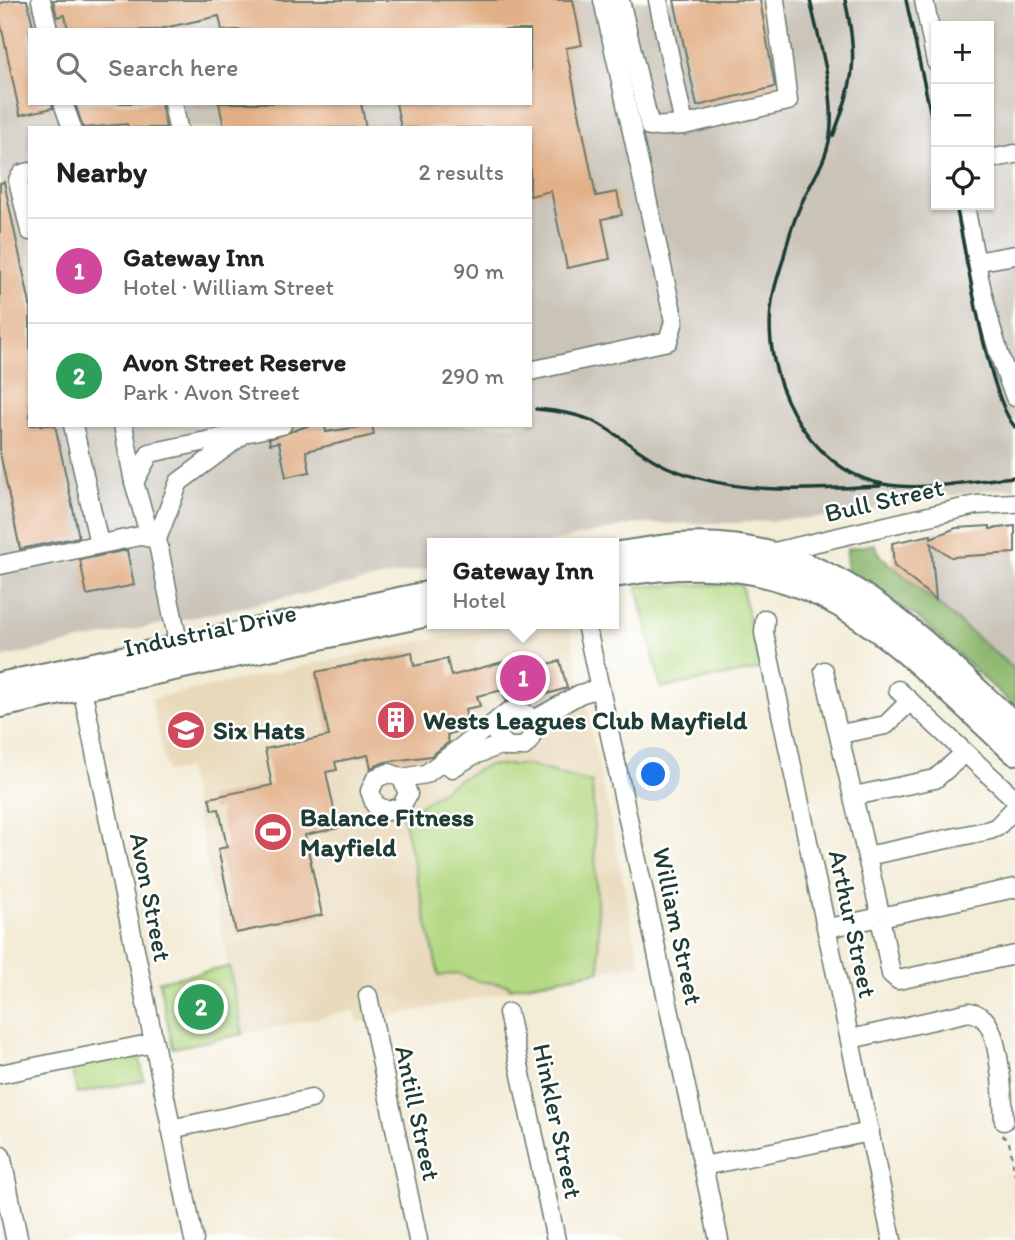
<!DOCTYPE html>
<meta charset="utf-8">
<style>
body{margin:0;font-family:Itim,sans-serif;background:#f6f6f6;color:#222}
.controls{position:absolute;right:21px;top:21px;display:grid;overflow:hidden;border-radius:0px;box-shadow:0 2px 5px #0004}
.controls button{width:63px;height:63px;display:grid;place-items:center;padding:0;border:0;border-bottom:2px solid #e0e0e0;background:#fff;color:#222;font:35px sans-serif}
.you{position:absolute;left:654px;top:775px;width:24px;height:24px;margin:-18px;border:5px solid #fff;border-radius:50%;background:#1a73e8;box-shadow:0 0 0 10px #1a73e833}
.badge{display:grid;place-items:center;width:46px;height:46px;border-radius:50%;background:#1a73e8;color:#fff;font-size:23px;font-weight:700}
.pin{position:absolute;translate:-50% -50%;border:4px solid #fff;box-shadow:0 2px 7px #0006}
.popup{position:absolute;left:427px;top:538px;width:192px;height:91px;box-sizing:border-box;display:grid;place-content:center;border-radius:0px;background:#fff;filter:drop-shadow(0 2px 5px #0005);font-size:23px;white-space:nowrap;color:#767676}
.popup b{font-size:26px;color:#222}
.popup::after{content:'';position:absolute;left:50%;top:100%;margin-left:-14px;border:14px solid transparent;border-top-color:#fff}
.list{margin:0;padding:0;list-style:none}
h2{display:flex;justify-content:space-between;align-items:center;height:91px;margin:0;padding:0 28px;font-size:30px}
h2 small{font-size:23px;font-weight:400;color:#767676}
.list li{display:grid;grid-template-columns:46px 1fr auto;gap:21px;align-items:center;box-sizing:border-box;height:105px;padding:0 28px;border-top:2px solid #e0e0e0}
.list b{display:block;font-size:26px;white-space:nowrap}
.list p{margin:0;font-size:23px;white-space:nowrap;color:#767676}
.list em{font-size:23px;font-style:normal;color:#767676}
.icon{flex:none;width:38px;height:38px;fill:none;stroke:currentColor;stroke-width:2;stroke-linecap:round;stroke-linejoin:round}
.map{position:relative;flex:none;width:1015px;height:1240px;overflow:hidden}
.search{position:absolute;background:#fff;box-shadow:0 2px 5px #0004;left:28px;top:28px;width:504px;height:77px;display:flex;align-items:center;gap:18px;box-sizing:border-box;padding:0 24px;border-radius:0px;color:#767676;font-size:26px}
.panel{position:absolute;background:#fff;box-shadow:0 2px 5px #0004;left:28px;top:126px;width:504px;height:301px;border-radius:0px}
.map>svg:first-child{display:block}
.built{fill:#e8d9ba}
.industrial{fill:#c9c3b8;fill-rule:evenodd}
.green{fill:#b3d882;stroke:#698a5b;stroke-width:2}
.forest{fill:#8eb870;stroke:#567a52;stroke-width:2}
.building{fill:#e2b088}
.lines{fill:none;stroke-linecap:round;stroke-linejoin:round}
.minor-casing{stroke:#697a6d;stroke-width:21}
.major-casing{stroke:#697a6d;stroke-width:24}
.highway-casing{stroke:#697a6d;stroke-width:28}
.path{stroke:#697a6d;stroke-width:2;stroke-dasharray:5 5;stroke-linecap:butt}
.minor{stroke:#fff;stroke-width:18}
.major{stroke:#fff;stroke-width:21}
.highway{stroke:#fff;stroke-width:24}
.rail{stroke:#1f3d34;stroke-width:3.5}
.labels{text-anchor:middle;dominant-baseline:central;stroke-width:5;stroke-linejoin:round;paint-order:stroke}
.street-label{font-size:26px;fill:#1f3d34;stroke:#fff}
.poi-label{font-size:26px;font-weight:bold;fill:#1f3d34;stroke:#fff;text-anchor:start}
</style>
<div class="map">
<svg width="1015" height="1240" viewBox="0 0 1015 1240">
<rect width="100%" height="100%" fill="#fff"/>
<filter id="ink" filterUnits="userSpaceOnUse"><feTurbulence type="fractalNoise" baseFrequency=".0143" numOctaves="2"/><feDisplacementMap in="SourceGraphic" scale="14" xChannelSelector="R" yChannelSelector="G"/><feConvolveMatrix kernelMatrix="1 2 1 2 8 2 1 2 1" color-interpolation-filters="sRGB"/></filter>
<filter id="wash" filterUnits="userSpaceOnUse"><feTurbulence type="fractalNoise" baseFrequency=".00686" numOctaves="4" result="noise"/><feDisplacementMap in="SourceGraphic" scale="28" xChannelSelector="R" yChannelSelector="G"/><feGaussianBlur stdDeviation="1.57" result="paint"/><feColorMatrix in="noise" values="0 0 0 0 0 0 0 0 0 0 0 0 0 0 0 0 0 1.4 0 .05"/><feComposite in="paint" operator="in"/></filter>
<g filter="url(#wash)">
<rect width="100%" height="100%" fill="#f3ecd7"/>
<polygon class="built" points="502,624 569,624 640,963 358,1023 355,1010 243,1034 187,769 167,772 151,699"/>
<g class="industrial">
<path d="M0,0H1015V489L986,490L824,517L736,523L636,524L547,543H432V567L0,658ZM936,26H989V205H936ZM30,30H530V103H30ZM30,128H530V425H30Z"/>
<polygon points="1015,525 1015,675 894,566 892,543 956,528"/>
</g>
<g class="green">
<polygon points="741,584 761,669 661,688 637,586"/>
<polygon points="488,765 529,765 592,783 600,971 509,988 509,985 477,981 457,973 439,976 403,817 459,779"/>
<polygon points="229,967 243,1034 173,1048 159,981"/>
<polygon points="138,1051 144,1080 77,1094 71,1066"/>
</g>
<polygon class="forest" points="874,544 882,557 1015,670 1015,707 917,617 846,572 847,549"/>
<g id="blocks">
<g class="building">
<polygon points="12,0 27,0 34,30 30,30 30,103 52,103 53,108 20,115 0,20 0,3"/>
<polygon points="53,0 573,0 582,45 566,48 596,196 617,192 622,215 602,219 610,259 567,268 551,191 530,196 530,128 401,128 396,103 530,103 530,30 222,30 219,16 155,30 68,30 65,15 57,17"/>
<polygon points="674,0 760,0 775,87 697,106"/>
<polygon points="75,103 161,103 166,128 128,128 127,124 83,128"/>
<polygon points="219,103 361,103 366,128 224,128"/>
<polygon points="4,182 30,304 30,425 55,425 79,537 20,549 0,453 0,183"/>
<polygon points="310,425 325,425 326,432 372,425 374,435 306,451 310,472 286,477 279,442 270,444 269,439"/>
<polygon points="990,526 990,529 1015,526 1015,553 951,557 931,543 936,600 894,566 892,543 931,535 931,538 956,528"/>
<polygon points="127,550 134,585 87,595 80,560"/>
<polygon points="412,652 414,666 447,659 451,676 532,654 535,667 560,661 567,688 524,701 505,701 503,690 477,696 480,706 465,709 468,727 447,735 449,742 431,756 385,762 371,768 368,755 335,762 337,770 326,772 338,828 305,835 322,915 236,933 218,849 227,847 219,809 212,810 209,798 272,785 265,749 329,736 316,672"/>
</g>
</g>
</g>
<g filter="url(#ink)">
<use href="#blocks" fill-opacity="0" stroke="#697a6d" stroke-width="2"/>
<g class="lines">
<defs>
<g id="minor">
<polyline points="41,0 48,30"/>
<polyline points="620,0 650,127 684,125"/>
<polyline points="658,0 684,125 788,101 775,0"/>
<polyline points="924,0 936,62"/>
<polyline points="63,103 72,128"/>
<polyline points="173,103 178,128"/>
<polyline points="989,159 1015,154"/>
<polyline points="30,172 22,174 18,180 30,231"/>
<path d="M965,205C977,271 989,335 1015,397"/>
<polyline points="975,262 1015,255"/>
<polyline points="530,371 668,341 674,321 603,0"/>
<polyline points="73,425 99,544"/>
<polyline points="123,425 134,482"/>
<polyline points="770,553 976,505 1015,503"/>
<polyline points="0,565 140,536 157,539 179,482 241,436"/>
<polyline points="765,619 764,633 892,1240"/>
<polyline points="586,624 719,1240"/>
<polyline points="181,657 157,539 146,523 134,482 150,453 282,425"/>
<polyline points="824,671 879,909"/>
<polyline points="82,688 194,1240"/>
<polyline points="898,690 1015,799"/>
<polyline points="532,721 580,694 600,688"/>
<polyline points="840,734 886,725 910,701"/>
<polyline points="452,768 472,756 503,744"/>
<path d="M402,778L408,794L401,807L388,811L375,805L370,791L376,778L389,773L402,778L426,774L486,728C497,724 503,711 514,711C537,710 538,737 523,747H507L497,735V723"/>
<polyline points="854,796 935,779 965,753"/>
<polyline points="867,856 990,830 997,827 1015,808"/>
<polyline points="890,915 1015,888"/>
<polyline points="882,927 891,974 898,980 1015,955"/>
<polyline points="828,928 871,919"/>
<polyline points="368,996 418,1240"/>
<polyline points="508,1013 556,1240"/>
<path d="M851,1039L969,1012C975,1013 980,1015 984,1019C1000,1034 1003,1099 1004,1121"/>
<polyline points="0,1074 154,1043"/>
<polyline points="171,1129 311,1099"/>
<polyline points="703,1166 870,1132"/>
</g>
<polyline id="major" points="0,1157 17,1240"/>
<g id="highway">
<path d="M614,555C635,552 656,548 678,546C829,535 914,634 1015,726"/>
<path d="M614,575C811,538 884,631 1015,752"/>
<polyline points="0,685 432,593"/>
<polyline points="0,705 432,613"/>
</g>
</defs>
<use href="#minor" class="minor-casing"/>
<use href="#major" class="major-casing"/>
<use href="#highway" class="highway-casing"/>
<polyline class="path" points="1002,1135 1009,1142 1015,1176"/>
<use href="#minor" class="minor"/>
<use href="#major" class="major"/>
<use href="#highway" class="highway"/>
<g class="rail">
<path d="M810,0C819,43 836,92 830,136C826,164 809,184 799,209C792,225 787,243 783,260C779,273 774,287 772,301C760,373 806,470 883,484C926,492 971,480 1015,477"/>
<polyline points="906,0 936,138"/>
<path d="M833,136C855,81 858,57 845,0"/>
<path d="M956,205C966,252 988,397 1015,427"/>
<path d="M536,409C557,411 580,414 599,424C622,437 643,456 667,467C734,496 809,490 880,486"/>
</g>
</g>
</g>
<defs>
<symbol id="building-disc" viewBox="-11 -11 22 22"><circle r="9.5" fill="#d1495b" stroke="#fff"/><path d="M-4-6H4V6H1V3H-1V6H-4ZM-2.5-4.3h1.7v1.8h-1.7ZM.8-4.3h1.7v1.8H.8ZM-2.5-1h1.7V.8h-1.7ZM.8-1h1.7V.8H.8Z" fill="#fff"/></symbol>
<symbol id="school-disc" viewBox="-11 -11 22 22"><circle r="9.5" fill="#d1495b" stroke="#fff"/><path d="M0-5L7-2L0 1L-7-2ZM-4 1L0 2.5L4 1V4Q0 6-4 4Z" fill="#fff"/></symbol>
<symbol id="stadium-disc" viewBox="-11 -11 22 22"><circle r="9.5" fill="#d1495b" stroke="#fff"/><path d="M0-5a6.5 5 0 1 0 0 10a6.5 5 0 1 0 0-10ZM-3.5-1.8h7v3.6h-7Z" fill="#fff"/></symbol>
</defs>
<g fill-rule="evenodd">
<use href="#building-disc" x="374" y="698" width="44" height="44"/>
<use href="#school-disc" x="164" y="708" width="44" height="44"/>
<use href="#stadium-disc" x="251" y="810" width="44" height="44"/>
</g>
<g class="labels">
<g class="street-label">
<text transform="translate(884 500) rotate(-13)">Bull Street</text>
<text transform="translate(210 630) rotate(-12)">Industrial Drive</text>
<text transform="translate(151 897) rotate(79)">Avon Street</text>
<text transform="translate(853 924) rotate(78)">Arthur Street</text>
<text transform="translate(678 926) rotate(78)">William Street</text>
<text transform="translate(418 1113) rotate(78)">Antill Street</text>
<text transform="translate(558 1121) rotate(78)">Hinkler Street</text>
</g>
<g class="poi-label">
<text x="423" y="720">Wests Leagues Club Mayfield</text>
<text x="213" y="730">Six Hats</text>
<text x="300" y="817">Balance Fitness<tspan x="300" dy="30">Mayfield</tspan></text>
</g>
</g>
</svg>
<div class="controls">
<button>+</button>
<button>−</button>
<button><svg class="icon" aria-label="locate" viewBox="0 0 24 24"><circle cx="12" cy="12" r="6"/><path d="M12 2v4M12 18v4M2 12h4M18 12h4"/></svg></button>
</div>
<div class="you"></div>
<div class="pin badge" style="left:523px;top:678px;background:#d1479c">1</div>
<div class="popup"><b>Gateway Inn</b>Hotel</div>
<div class="pin badge" style="left:201px;top:1007px;background:#2e9e5b">2</div>
<div class="search"><svg class="icon" aria-label="search" viewBox="0 0 24 24"><circle cx="10" cy="10" r="6"/><path d="M15 15l6 6"/></svg>Search here</div>
<section class="panel">
<h2>Nearby<small>2 results</small></h2>
<ul class="list">
<li><span class="badge" style="background:#d1479c">1</span><div><b>Gateway Inn</b><p>Hotel · William Street</p></div><em>90 m</em></li>
<li><span class="badge" style="background:#2e9e5b">2</span><div><b>Avon Street Reserve</b><p>Park · Avon Street</p></div><em>290 m</em></li>
</ul>
</section>
</div>
